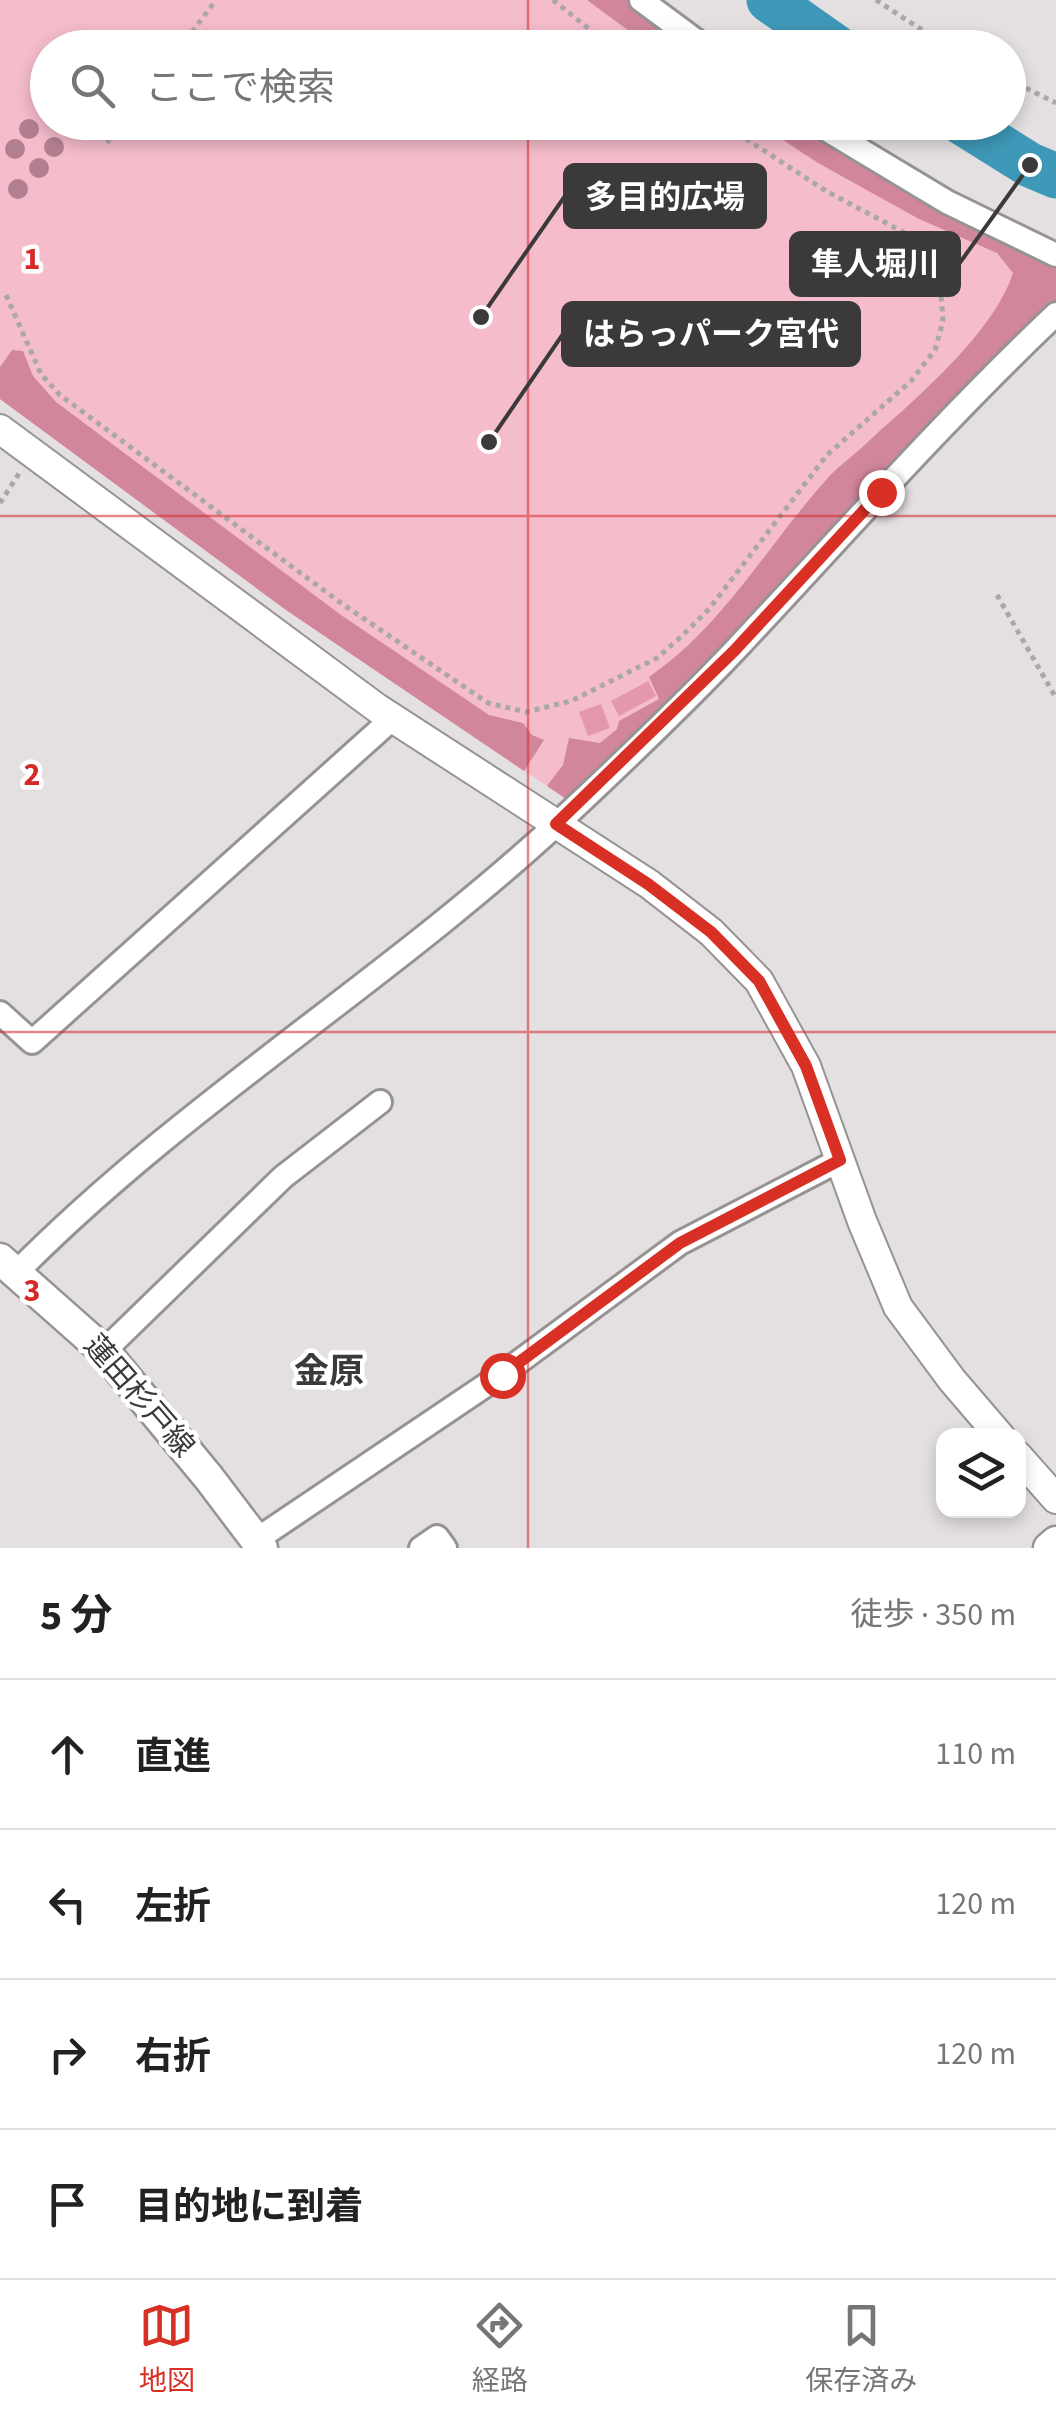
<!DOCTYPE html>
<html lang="ja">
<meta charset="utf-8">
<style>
body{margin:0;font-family:"Source Sans 3","Noto Sans JP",sans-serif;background:#f2f2f2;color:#222}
.controls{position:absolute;right:30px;bottom:30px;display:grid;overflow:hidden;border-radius:20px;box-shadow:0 5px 15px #0003}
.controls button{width:90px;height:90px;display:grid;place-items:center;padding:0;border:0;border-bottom:2px solid #e0e0e0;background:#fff;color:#222;font:50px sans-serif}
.stop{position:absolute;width:30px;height:30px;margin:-22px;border:8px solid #d93025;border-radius:50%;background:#fff}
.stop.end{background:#d93025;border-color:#fff;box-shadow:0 2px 10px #0008}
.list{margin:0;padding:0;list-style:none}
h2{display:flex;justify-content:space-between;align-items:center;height:130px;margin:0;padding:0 40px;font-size:42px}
h2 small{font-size:32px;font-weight:400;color:#767676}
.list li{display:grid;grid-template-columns:65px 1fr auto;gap:30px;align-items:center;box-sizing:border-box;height:150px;padding:0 40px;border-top:2px solid #e0e0e0}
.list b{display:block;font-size:38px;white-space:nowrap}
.list em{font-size:32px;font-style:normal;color:#767676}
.icon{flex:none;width:55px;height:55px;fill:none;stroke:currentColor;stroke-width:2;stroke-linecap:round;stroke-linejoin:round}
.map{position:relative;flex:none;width:1056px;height:1548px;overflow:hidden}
.search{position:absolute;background:#fff;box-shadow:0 5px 15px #0003;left:30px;right:30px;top:30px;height:110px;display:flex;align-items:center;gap:25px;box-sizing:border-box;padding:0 35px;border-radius:55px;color:#767676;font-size:38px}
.sheet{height:730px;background:#fff}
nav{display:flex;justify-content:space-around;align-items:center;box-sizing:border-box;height:140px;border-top:2px solid #e0e0e0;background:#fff;font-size:28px;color:#767676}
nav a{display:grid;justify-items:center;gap:5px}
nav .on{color:#d93025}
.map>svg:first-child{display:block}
.green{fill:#f5bccb}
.forest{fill:#d1869b}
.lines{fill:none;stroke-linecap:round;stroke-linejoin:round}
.river{stroke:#3e98b7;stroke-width:45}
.building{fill:#e498ad}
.minor-casing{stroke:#969393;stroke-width:28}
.tertiary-casing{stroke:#969393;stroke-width:32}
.secondary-casing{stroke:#969393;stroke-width:35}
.path{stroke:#aaa7a8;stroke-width:5;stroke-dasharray:5 5;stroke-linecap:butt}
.minor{stroke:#fff;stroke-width:22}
.tertiary{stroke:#fff;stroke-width:28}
.secondary{stroke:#fff;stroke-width:30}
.tree{fill:#b27f91}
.route{stroke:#d93025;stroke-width:12}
.grid{fill:none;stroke:#d62828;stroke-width:2.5;stroke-opacity:0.55}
.labels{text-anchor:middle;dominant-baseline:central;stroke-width:9;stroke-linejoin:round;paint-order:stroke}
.street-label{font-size:30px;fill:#3b393a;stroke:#fff}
.quarter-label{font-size:35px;font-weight:bold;fill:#3b393a;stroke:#fff}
.grid-label{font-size:32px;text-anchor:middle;font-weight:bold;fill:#d62828;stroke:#fff;stroke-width:9;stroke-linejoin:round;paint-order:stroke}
.leader{fill:none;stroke:#3b393a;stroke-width:4}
.callout-dot{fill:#3b393a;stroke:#fff;stroke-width:4}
.callout{fill:#3b393a;stroke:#3b393a;stroke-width:4}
.callout-label{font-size:32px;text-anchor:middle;font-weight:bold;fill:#fff}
</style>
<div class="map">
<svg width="1056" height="1548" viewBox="0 0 1056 1548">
<rect width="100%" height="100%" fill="#e4e0e1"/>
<polygon class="green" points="0,0 629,0 692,47 48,48 48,122 802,123 843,151 1056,263 569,801 286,610 0,399"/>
<g class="forest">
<polygon points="587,0 629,0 692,47 651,47"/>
<path d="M757,123H802L843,151L1056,263V306L737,641L569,801L547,786L563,765L569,738L600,743L617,729L619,721L659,699L649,677C723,626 767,546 826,480C839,465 857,453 871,439C918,397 994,332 1013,273L997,253L919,219L818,163Z"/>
<polygon points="12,350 23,351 33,376 56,402 341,615 489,715 523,723 532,735 544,740 524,771 286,610 0,399 0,367"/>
</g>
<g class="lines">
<g class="river">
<polyline points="769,0 837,48"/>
<polyline points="961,122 1030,165 1056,176"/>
</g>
</g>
<g class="building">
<polygon points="648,681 656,696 619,716 611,701"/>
<polygon points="601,704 610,728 588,736 579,712"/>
</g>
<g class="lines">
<defs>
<g id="minor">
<polyline points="641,0 706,48"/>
<polyline points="814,122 947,202 1056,255"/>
<polyline points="0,1013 32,1042 393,718"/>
<path d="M17,1272C182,1105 386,982 558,823C619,766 680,708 737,648C842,536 944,420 1056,314"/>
<polyline points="104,1351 283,1177 380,1102"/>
<polyline points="256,1540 501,1375 680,1243 840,1160"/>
<polyline points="421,1548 437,1537 445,1548"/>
</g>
<g id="tertiary">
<polyline points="0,429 377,708 649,884 711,932 759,981 806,1066 862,1221 898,1307 952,1380 1000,1436"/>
<polyline points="1018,1456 1056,1499"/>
</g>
<g id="secondary">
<polyline points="0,1259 104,1351 209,1478 262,1548"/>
<polyline points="1049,1548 1056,1542"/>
</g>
</defs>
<use href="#minor" class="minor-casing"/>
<use href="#tertiary" class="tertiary-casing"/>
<use href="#secondary" class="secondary-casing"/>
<g class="path">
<polyline points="553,0 613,48"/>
<polyline points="876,0 950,48"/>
<polyline points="180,48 216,0"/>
<polyline points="1008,79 1056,103"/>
<polyline points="107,143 123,122"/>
<polyline points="6,295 41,374 60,395 341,603 488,703 526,712 571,701 657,658 683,635 709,609 827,455 911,381 935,350 943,321 940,282 919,248 903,232 826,191 720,122"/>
<polyline points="0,503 20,472"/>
<polyline points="997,595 1056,698"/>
</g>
<use href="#minor" class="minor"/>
<use href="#tertiary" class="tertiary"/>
<use href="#secondary" class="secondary"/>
</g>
<g class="tree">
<circle cx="29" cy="129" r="10"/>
<circle cx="54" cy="147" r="10"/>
<circle cx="15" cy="149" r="10"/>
<circle cx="39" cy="168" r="10"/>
<circle cx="18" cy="189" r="10"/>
</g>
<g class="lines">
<polyline class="route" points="502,1375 680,1243 840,1160 806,1066 759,981 711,932 648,884 556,824 734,651 881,492"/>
</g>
<path class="grid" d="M528,0V48M528,122V1548M0,516H1056M0,1032H1056"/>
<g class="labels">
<g class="street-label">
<text transform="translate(139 1396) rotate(49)">蓮田杉戸線</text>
</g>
<g class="quarter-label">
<text x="329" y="1372">金原</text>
</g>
</g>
<g class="grid-label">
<text x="32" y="269">1</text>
<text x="32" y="785">2</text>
<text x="32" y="1301">3</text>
</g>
<path class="leader" d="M481 317L565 196M1030 165L959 264M489 442L563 334"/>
<g class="callout-dot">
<circle cx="481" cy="317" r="10"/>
<circle cx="1030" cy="165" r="10"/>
<circle cx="489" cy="442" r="10"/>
</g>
<g class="callout">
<rect x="565" y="165" width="200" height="62" rx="10"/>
<rect x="791" y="233" width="168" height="62" rx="10"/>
<rect x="563" y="303" width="296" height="62" rx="10"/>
</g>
<g class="callout-label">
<text x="665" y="208">多目的広場</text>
<text x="875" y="275">隼人堀川</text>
<text x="711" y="345">はらっパーク宮代</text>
</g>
</svg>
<div class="controls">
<button><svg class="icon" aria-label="layers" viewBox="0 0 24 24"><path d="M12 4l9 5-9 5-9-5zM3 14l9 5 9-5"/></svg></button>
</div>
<div class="stop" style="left:502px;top:1375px"></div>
<div class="stop end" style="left:881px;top:492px"></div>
<div class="search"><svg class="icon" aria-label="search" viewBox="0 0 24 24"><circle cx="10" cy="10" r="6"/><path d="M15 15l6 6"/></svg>ここで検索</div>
</div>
<section class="sheet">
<h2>5 分<small>徒歩 · 350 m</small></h2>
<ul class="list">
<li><svg class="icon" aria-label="ahead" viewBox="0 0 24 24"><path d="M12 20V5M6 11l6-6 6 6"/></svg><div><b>直進</b></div><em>110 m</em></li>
<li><svg class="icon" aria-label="left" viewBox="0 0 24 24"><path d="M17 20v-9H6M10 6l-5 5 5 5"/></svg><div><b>左折</b></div><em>120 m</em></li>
<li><svg class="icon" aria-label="right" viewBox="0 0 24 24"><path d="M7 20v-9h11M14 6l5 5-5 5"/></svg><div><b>右折</b></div><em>120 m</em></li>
<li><svg class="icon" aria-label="arrive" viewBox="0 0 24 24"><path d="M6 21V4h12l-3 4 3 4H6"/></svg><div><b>目的地に到着</b></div></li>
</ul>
</section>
<nav>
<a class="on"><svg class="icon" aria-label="map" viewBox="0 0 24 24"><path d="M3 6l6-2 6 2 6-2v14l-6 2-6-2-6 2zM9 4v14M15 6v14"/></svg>地図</a>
<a><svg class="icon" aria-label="directions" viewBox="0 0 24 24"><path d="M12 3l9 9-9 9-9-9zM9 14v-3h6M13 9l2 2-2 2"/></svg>経路</a>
<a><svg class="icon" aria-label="saved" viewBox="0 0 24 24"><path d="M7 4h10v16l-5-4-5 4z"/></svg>保存済み</a>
</nav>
